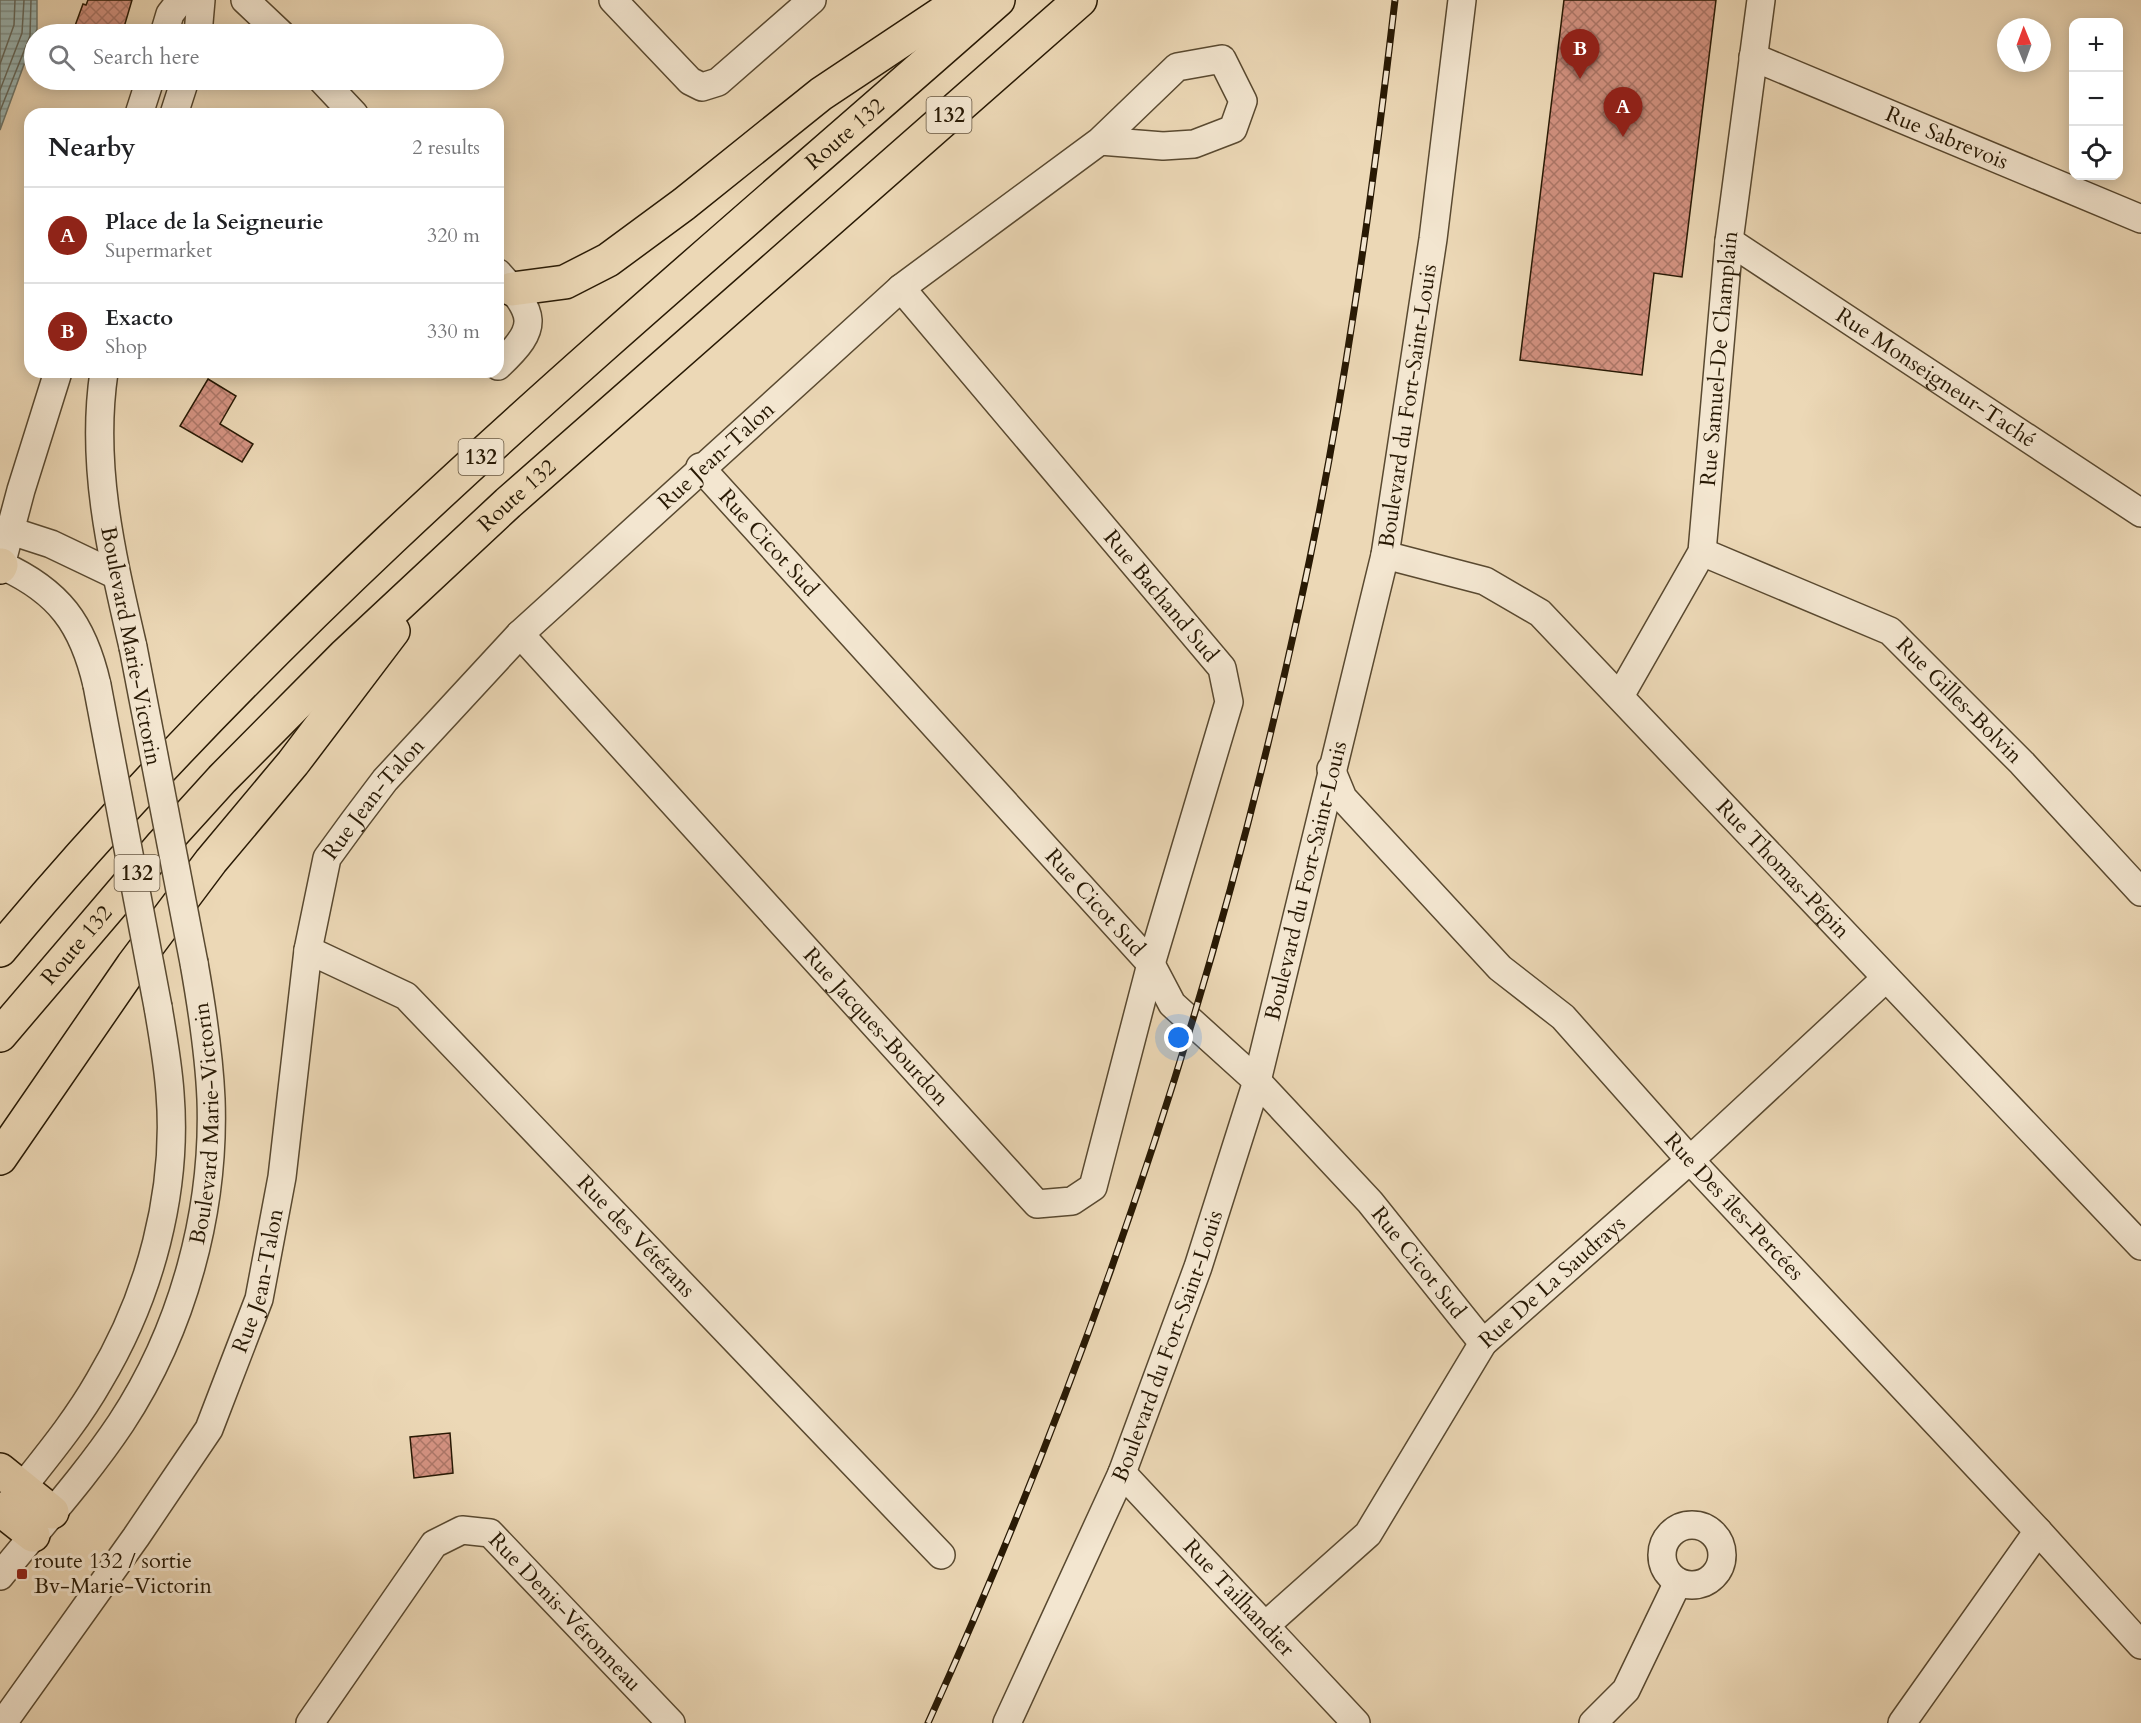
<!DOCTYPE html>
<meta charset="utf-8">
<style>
body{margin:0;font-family:Cardo,serif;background:#f6f6f6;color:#202124}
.controls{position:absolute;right:18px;top:18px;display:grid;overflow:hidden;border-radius:12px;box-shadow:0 3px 15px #0003}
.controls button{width:54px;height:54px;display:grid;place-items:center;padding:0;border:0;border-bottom:2px solid #e0e0e0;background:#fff;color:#202124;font:30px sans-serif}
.compass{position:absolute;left:1997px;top:18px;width:54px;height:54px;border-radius:50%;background:#fff;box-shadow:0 3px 15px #0003;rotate:359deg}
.you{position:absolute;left:1179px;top:1038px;width:21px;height:21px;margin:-15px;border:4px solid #fff;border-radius:50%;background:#1a73e8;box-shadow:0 0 0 9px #1a73e833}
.badge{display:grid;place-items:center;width:39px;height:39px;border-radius:50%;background:#8f2418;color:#fff;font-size:20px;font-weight:700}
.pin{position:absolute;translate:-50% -50px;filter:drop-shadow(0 2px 3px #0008)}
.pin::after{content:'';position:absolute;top:32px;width:21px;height:18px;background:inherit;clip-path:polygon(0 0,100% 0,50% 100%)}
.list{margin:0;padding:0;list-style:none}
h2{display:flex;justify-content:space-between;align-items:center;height:78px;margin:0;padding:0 24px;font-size:26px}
h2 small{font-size:20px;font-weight:400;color:#757577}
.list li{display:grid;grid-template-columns:39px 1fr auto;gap:18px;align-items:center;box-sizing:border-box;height:96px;padding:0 24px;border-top:2px solid #e0e0e0}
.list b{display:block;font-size:22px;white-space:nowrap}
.list p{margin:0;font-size:20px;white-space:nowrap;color:#757577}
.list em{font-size:20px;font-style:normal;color:#757577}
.icon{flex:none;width:33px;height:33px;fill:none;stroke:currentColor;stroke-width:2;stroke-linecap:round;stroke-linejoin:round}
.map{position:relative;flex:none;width:2141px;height:1723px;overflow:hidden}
.search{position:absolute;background:#fff;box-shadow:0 3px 15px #0003;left:24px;top:24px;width:480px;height:66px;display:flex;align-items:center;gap:15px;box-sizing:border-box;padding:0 21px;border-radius:33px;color:#757577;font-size:22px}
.panel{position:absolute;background:#fff;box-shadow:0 3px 15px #0003;left:24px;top:108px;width:480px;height:270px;border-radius:18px}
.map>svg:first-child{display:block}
.water{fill:url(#water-rules);stroke:#6d786f;stroke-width:1.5}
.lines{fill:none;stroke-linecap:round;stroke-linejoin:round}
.shore{stroke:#62685d;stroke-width:1.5}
.building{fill:url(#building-cross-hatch);stroke:#281904;stroke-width:1.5}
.minor-casing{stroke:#594930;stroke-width:30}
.highway-casing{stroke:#281904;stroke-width:36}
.minor{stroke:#f3e6d0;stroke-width:27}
.highway{stroke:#ecd8b6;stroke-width:33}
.rail-casing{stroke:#281904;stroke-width:7}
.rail{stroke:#f3e6d0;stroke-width:4.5;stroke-dasharray:14;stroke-linecap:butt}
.minor-bridge-casing{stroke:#594930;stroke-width:30;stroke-linecap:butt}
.minor-bridge{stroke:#f3e6d0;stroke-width:27}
.poi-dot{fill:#8f2418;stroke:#f3e6d0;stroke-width:2}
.labels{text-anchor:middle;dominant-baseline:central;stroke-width:6;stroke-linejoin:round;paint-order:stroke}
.shield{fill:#f3e6d0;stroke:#655641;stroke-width:1.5}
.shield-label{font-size:21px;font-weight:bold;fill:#281904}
.street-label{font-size:22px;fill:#281904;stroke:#f3e6d0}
.poi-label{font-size:22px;fill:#281904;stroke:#f3e6d0;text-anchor:start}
</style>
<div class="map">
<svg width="2141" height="1723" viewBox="0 0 2141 1723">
<defs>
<pattern id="water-rules" width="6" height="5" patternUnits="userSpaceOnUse" patternTransform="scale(1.5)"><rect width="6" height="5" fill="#9bb8b6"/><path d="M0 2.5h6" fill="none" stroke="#7e9592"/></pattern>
<pattern id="building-cross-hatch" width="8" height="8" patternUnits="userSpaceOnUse" patternTransform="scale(1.5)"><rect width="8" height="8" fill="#d39281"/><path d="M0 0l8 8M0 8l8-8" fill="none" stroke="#ab7667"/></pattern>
</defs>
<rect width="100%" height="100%" fill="#ecd8b6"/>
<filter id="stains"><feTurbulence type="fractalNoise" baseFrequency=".00333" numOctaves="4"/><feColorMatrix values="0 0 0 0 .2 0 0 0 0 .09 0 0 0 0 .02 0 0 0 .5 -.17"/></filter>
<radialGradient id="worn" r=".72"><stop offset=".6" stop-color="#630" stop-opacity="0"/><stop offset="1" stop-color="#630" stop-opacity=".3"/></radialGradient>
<polygon class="water" points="0,0 37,0 37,29 0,130"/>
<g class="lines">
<g class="shore">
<polyline points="0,64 14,25 15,0"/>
<polyline points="0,90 22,33 24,0"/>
<polyline points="0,111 30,36 31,0"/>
</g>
</g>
<g class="building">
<polygon points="88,0 132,0 122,34 72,34 83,4 86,5"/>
<polygon points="1564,0 1716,0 1682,277 1654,273 1642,375 1520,360"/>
<polygon points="208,379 236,396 220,424 253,444 242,462 180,426"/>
<polygon points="450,1433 453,1473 414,1478 410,1437"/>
</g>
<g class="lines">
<defs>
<g id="minor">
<polyline points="245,0 281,34"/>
<polyline points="613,0 690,81 702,87 718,82 812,0"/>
<polyline points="164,34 170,14 181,0"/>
<polyline points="198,34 201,0"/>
<path id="s1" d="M1753,57L2141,219"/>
<polyline points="322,80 354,114"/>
<polyline points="139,114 150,80"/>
<polyline points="174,114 185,80"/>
<path id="s2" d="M1729,241L2141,513"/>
<path d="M498,273C535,314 541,326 498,366"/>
<path d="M58,372L21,490L1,565C59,591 83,624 97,685"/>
<path d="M104,372C90,466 112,556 133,647"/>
<path id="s3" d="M700,467L1151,964L1172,1004L1257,1081L1370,1202L1483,1343"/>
<polyline points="11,531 51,544 116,575"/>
<path id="s4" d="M1702,552L1890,631L2022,763L2141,892"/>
<path id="s5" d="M1385,555L1485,581L1540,613L2141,1246"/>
<path id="s6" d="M520,634L1037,1204L1072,1201L1093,1187L1151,964L1229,702L1222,668L901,288"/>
<path id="s7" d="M1620,696L1702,552L1729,241L1761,0"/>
<path id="s8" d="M1331,769L1343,798L1500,968L1563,1017L1690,1160L2038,1531L2141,1645"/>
<path id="s9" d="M308,950L406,996L941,1555"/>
<path id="s10" d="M1122,1473L1356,1723"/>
<path d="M10,1503C41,1463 74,1425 99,1381C150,1296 178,1192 170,1093C168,1064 163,1036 158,1007"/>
<circle cx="1692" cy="1555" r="30"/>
<path id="s11" d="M0,1576C41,1525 85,1477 121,1423C183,1329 215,1211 211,1099C209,1053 202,1008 194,963"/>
<path id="s12" d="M1266,1625L1368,1534L1483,1343L1690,1160L1886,978"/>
<path id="s13" d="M3,1723L136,1537L209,1429L259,1299L282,1177L308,950L327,858L354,821L385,780L520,634L901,288L1100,141L1177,67L1222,59L1243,101L1233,129L1194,144L1163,146L1100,141"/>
<path id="s14" d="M310,1723L434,1544L462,1530L490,1533L671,1723"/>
<path id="s15" d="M1007,1723L1122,1473L1198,1267L1257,1081L1385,555L1433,239L1462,0"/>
<polyline points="1593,1723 1626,1690 1678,1582"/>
<polyline points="1902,1723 2038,1531"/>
</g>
<g id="highway">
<polyline points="512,289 565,282 608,260 684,204 821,94 962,0"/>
<polyline points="0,567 1,565"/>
<path id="s16" d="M0,950C294,596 654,304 998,0"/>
<path id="s17" d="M0,1035L163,844L222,779L344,656L508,503L1080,0"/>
<polyline points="0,1158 133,965 211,861 293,763 393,631"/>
<polyline points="0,1470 52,1512"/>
<polyline points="0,1509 33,1535"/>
</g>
</defs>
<use href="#minor" class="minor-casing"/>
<use href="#highway" class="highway-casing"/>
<use href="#minor" class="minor"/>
<use href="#highway" class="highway"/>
<defs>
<path id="rail" d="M928,1723C1089,1368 1215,995 1298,614C1343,411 1371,206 1395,0"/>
</defs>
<use href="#rail" class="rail-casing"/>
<use href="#rail" class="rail"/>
<defs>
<g id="minor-bridge">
<polyline points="133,647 194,963"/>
<polyline points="97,685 158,1007"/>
</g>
</defs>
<use href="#minor-bridge" class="minor-bridge-casing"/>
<use href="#minor-bridge" class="minor-bridge"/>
</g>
<rect class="poi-dot" x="16" y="1568" width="12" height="12" rx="3"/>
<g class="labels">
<g class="shield">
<rect x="926.5" y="97" width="45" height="36" rx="4.5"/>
<rect x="458.5" y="439" width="45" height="36" rx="4.5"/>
<rect x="114.5" y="855" width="45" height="36" rx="4.5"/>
</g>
<g class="shield-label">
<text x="949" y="115">132</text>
<text x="481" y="457">132</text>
<text x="137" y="873">132</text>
</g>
<g class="street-label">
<text stroke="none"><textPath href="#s16" startOffset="1176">Route 132</textPath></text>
<text stroke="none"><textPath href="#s1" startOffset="210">Rue Sabrevois</textPath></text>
<text stroke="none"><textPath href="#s7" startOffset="360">Rue Samuel-De Champlain</textPath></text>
<text stroke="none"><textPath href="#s2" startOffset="248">Rue Monseigneur-Taché</textPath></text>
<text stroke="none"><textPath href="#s15" startOffset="1382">Boulevard du Fort-Saint-Louis</textPath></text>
<text stroke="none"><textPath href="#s13" startOffset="1506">Rue Jean-Talon</textPath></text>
<text stroke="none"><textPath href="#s17" startOffset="748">Route 132</textPath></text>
<text stroke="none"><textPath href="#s3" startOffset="102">Rue Cicot Sud</textPath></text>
<text transform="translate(1161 596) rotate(50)">Rue Bachand Sud</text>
<text transform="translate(131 646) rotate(79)">Boulevard Marie-Victorin</text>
<text stroke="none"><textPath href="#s4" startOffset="302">Rue Gilles-Bolvin</textPath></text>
<text stroke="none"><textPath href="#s13" startOffset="1020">Rue Jean-Talon</textPath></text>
<text stroke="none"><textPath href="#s5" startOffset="520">Rue Thomas-Pépin</textPath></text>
<text stroke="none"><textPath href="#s15" startOffset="896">Boulevard du Fort-Saint-Louis</textPath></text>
<text stroke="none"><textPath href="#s3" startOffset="588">Rue Cicot Sud</textPath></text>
<text stroke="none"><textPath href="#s17" startOffset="118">Route 132</textPath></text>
<text stroke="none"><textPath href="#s6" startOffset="530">Rue Jacques-Bourdon</textPath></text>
<text stroke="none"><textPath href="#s11" startOffset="512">Boulevard Marie-Victorin</textPath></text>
<text stroke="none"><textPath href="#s8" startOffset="598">Rue Des îles-Percées</textPath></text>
<text stroke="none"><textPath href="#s9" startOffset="441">Rue des Vétérans</textPath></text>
<text stroke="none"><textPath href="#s3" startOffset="1074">Rue Cicot Sud</textPath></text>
<text stroke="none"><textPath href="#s13" startOffset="516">Rue Jean-Talon</textPath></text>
<text stroke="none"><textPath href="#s12" startOffset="452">Rue De La Saudrays</textPath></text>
<text stroke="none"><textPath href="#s15" startOffset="410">Boulevard du Fort-Saint-Louis</textPath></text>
<text stroke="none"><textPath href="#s10" startOffset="171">Rue Tailhandier</textPath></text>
<text stroke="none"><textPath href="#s14" startOffset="386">Rue Denis-Véronneau</textPath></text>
</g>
<g class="poi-label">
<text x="34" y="1561">route 132 / sortie<tspan x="34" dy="25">Bv-Marie-Victorin</tspan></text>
</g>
</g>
<rect width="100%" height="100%" filter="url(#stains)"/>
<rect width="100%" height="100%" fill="url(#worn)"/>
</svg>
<div class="controls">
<button>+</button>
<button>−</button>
<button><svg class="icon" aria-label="locate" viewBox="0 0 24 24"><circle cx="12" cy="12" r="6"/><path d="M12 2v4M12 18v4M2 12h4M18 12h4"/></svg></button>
</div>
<svg class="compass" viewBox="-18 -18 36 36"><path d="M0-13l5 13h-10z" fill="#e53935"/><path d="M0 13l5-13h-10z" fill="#757577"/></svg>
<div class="you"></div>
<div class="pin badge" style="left:1623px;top:137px">A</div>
<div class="pin badge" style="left:1580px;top:79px">B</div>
<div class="search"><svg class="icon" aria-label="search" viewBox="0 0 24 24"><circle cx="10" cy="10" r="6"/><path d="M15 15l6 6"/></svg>Search here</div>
<section class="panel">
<h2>Nearby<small>2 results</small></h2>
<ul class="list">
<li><span class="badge">A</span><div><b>Place de la Seigneurie</b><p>Supermarket</p></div><em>320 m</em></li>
<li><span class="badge">B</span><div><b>Exacto</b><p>Shop</p></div><em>330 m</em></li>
</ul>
</section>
</div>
